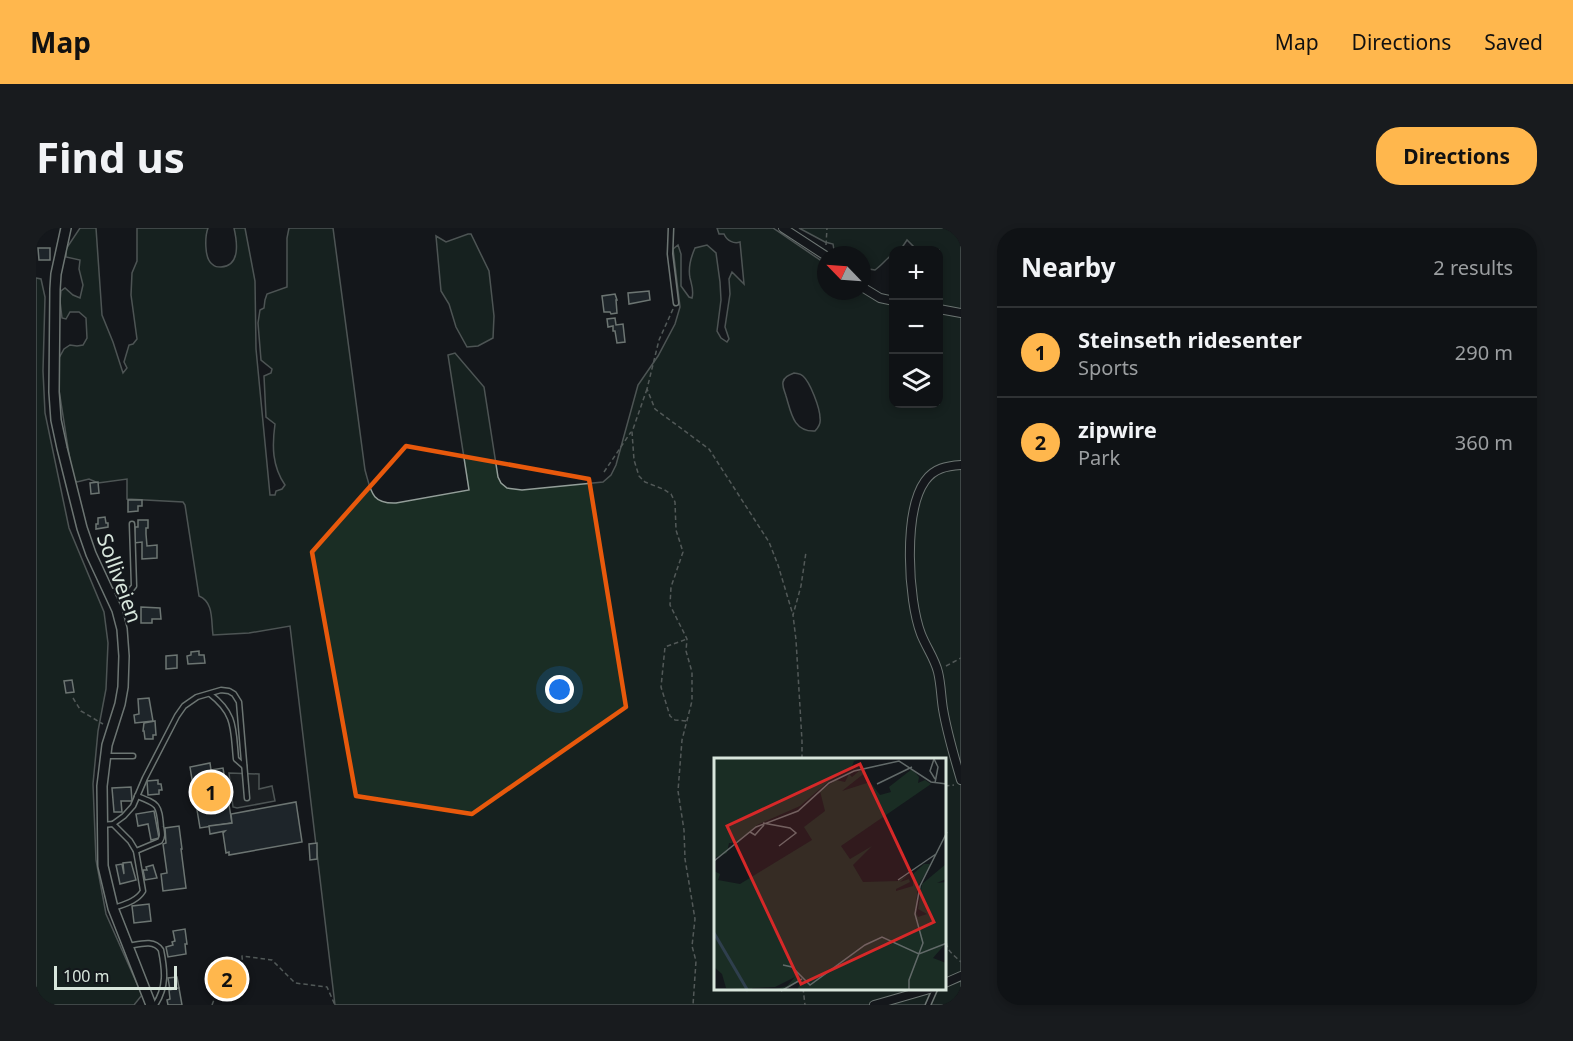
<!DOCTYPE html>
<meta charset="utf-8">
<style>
body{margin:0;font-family:"Noto Sans",sans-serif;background:#181b1e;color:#f1f3f6}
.controls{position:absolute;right:18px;top:18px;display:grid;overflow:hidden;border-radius:12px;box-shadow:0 3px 9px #0003}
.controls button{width:54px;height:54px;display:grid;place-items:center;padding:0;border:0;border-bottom:2px solid #2f3234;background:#0f1215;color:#f1f3f6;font:30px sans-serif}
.compass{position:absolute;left:781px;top:18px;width:54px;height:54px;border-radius:50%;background:#0f1215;box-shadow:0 3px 9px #0003;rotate:295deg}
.scale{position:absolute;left:18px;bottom:15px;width:123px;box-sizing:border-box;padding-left:6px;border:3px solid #d8e6dc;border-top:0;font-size:16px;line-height:21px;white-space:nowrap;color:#d8e6dc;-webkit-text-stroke:4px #14181c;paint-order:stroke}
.you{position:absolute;left:524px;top:462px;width:21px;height:21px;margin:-15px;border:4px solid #fff;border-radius:50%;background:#1a73e8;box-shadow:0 0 0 9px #1a73e833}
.badge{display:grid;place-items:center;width:39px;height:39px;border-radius:50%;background:#ffb74d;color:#111;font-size:20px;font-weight:700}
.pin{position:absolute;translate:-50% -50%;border:3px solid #fff;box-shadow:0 2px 6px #0006}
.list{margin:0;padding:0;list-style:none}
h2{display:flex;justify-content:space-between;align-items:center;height:78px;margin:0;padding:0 24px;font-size:26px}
h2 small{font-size:20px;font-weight:400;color:#9b9ea0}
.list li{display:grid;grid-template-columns:39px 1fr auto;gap:18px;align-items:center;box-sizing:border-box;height:90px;padding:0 24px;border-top:2px solid #2f3234}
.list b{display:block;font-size:22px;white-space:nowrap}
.list p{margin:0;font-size:20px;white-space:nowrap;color:#9b9ea0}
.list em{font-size:20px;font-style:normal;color:#9b9ea0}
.icon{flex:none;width:33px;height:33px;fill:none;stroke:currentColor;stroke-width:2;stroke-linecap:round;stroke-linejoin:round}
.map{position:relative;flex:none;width:925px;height:777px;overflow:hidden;border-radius:24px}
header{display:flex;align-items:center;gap:36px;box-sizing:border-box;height:84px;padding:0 30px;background:#ffb74d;color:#111}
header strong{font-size:28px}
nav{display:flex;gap:33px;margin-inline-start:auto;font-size:21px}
.intro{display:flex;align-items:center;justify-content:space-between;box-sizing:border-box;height:144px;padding:0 36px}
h1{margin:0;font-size:42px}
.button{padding:15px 27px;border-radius:24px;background:#ffb74d;color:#111;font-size:21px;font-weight:700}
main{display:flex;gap:36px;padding:0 36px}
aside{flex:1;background:#0f1215;border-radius:24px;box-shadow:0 3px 9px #0003}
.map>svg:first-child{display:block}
.green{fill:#1a2d24;stroke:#939e99;stroke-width:1.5;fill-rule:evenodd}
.parking{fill:#24282b;stroke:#939e99;stroke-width:1.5}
.building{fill:#2c363c;stroke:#d8e6dc;stroke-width:1.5}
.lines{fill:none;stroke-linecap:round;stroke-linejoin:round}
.service-casing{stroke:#d8e6dc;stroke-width:7}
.minor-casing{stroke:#d8e6dc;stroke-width:10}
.tertiary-casing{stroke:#d8e6dc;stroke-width:12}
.path{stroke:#9da8a2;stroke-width:1.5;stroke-dasharray:4.5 3;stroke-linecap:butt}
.service{stroke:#14181c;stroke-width:4}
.minor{stroke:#14181c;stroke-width:8}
.tertiary{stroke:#14181c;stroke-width:9}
.marked{fill:none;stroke:#e8590c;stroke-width:4.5;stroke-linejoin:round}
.labels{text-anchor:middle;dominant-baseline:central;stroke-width:4.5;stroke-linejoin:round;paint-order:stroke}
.street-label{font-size:21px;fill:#d8e6dc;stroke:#14181c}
.inset-river{fill:none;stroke:#2f3f4d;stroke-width:3}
.inset-road{fill:none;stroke:#626a69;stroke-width:1.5}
.view{fill:#d62828;fill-opacity:0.15;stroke:#d62828;stroke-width:3}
.inset-edge{fill:none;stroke:#d8e6dc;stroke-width:3}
</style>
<header>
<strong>Map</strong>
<nav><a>Map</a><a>Directions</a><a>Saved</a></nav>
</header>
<div class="intro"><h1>Find us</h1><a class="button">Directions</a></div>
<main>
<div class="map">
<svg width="925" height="777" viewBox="0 0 925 777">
<rect width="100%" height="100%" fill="#14181c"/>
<g class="green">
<path d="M44,0H60L66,87L77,114L87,145L91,140L88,134L93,117L97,116L101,111L95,67L96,45L101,33V0H172C169,8 168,30 176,36C179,39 181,39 185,39C205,38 201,13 198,0H209L219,53L220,121L234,267H239L240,263L246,261L249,257C236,238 236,218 239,196L230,189L228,148L235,145L236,141L225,132L222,95L224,82L228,80L229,72L231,66L251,59V10L253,0H297L329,242C335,263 335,276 360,275L433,262L412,127L419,125L448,159L462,249L465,255L471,260L486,262L567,254L575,247L580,237L602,157L622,128L639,96L644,79L637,21L642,17L645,26V58L653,69L656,70C658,63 656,58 654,50C652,40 655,29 659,20L671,17L680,25L684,54L685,72L681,103L685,110L691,114L693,111L689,99L694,66L693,51L696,44L708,56L704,14C698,16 691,13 688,6H683L681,0H737L790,36V63H826L857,76L858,176H903V86H904L903,84V22H871L877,18L871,12L865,21L858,22L857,26C850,31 846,37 839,42L833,41L829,35L826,47V27H802L798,22L797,16L789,14L763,0H925V777H299L254,398L213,405L177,407C175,393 178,374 163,368L149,277L147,274L91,271V251L62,255L53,251L41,254L37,252L21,149L23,130L28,121L34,117L41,118L47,117L51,110L50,90L43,84H34L30,91L26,90L24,73L25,63L29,60L37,67L44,70L47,57L43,41L44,32L30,29V21ZM758,145C762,146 764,145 767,148C774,154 784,180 784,190C785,195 783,199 779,203C757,204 755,184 750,168C749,164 746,159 747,154C748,149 753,147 758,145ZM679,531H909V760H679Z"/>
<polygon points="432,6 435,6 453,43 458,88 457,110 442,118 431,119 420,99 413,76 405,63 400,8 410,14"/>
<polygon points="0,50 5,51 9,69 7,143 9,185 33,300 68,384 72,415 70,461 62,503 57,556 60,632 70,686 106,767 98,777 0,777"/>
</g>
<polygon class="parking" points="193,545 223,546 223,561 236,558 239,573 201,580 197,579"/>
<g class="building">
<polygon points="2,20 14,20 14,32 3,32"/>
<polygon points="613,63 614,72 593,76 592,65"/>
<polygon points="579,66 581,72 580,72 581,85 575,86 574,84 568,84 566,68"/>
<polygon points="579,90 580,97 587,96 589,114 581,115 579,103 577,103 577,98 572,99 571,91"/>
<polygon points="62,254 63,265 55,266 54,255"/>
<polygon points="92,272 106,272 106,278 102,278 102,283 92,284"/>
<polygon points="69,289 70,295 72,295 72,299 60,301 60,296 62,296 62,290"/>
<polygon points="102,292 112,292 112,300 110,300 110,306 111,318 121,317 121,330 106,331 106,314 98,315 99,299 102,299"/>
<polygon points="105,379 124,380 125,391 116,391 116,395 105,395"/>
<polygon points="163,423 163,427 168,427 169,435 152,436 151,428 155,427 155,424"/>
<polygon points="141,427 141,440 130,441 130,428"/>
<polygon points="36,452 38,464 30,465 28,453"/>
<polygon points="113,470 117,493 99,495 98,487 103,486 102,471"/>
<polygon points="119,493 120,507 117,507 117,511 109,511 108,503 107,503 108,495"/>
<polygon points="174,535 175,542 187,540 196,595 164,600 154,539"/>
<polygon points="122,552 122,556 125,556 126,562 123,562 123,566 112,567 111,553"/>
<polygon points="95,559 96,573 85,573 86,584 78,584 76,560"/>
<polygon points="260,574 266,614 193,627 193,624 190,625 187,605 189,603 174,606 173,598 196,595 195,586"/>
<polygon points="118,583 123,610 115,612 112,596 102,598 100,586"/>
<polygon points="143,598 146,621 145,621 150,660 127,663 125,646 131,645 127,616 130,615 129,600"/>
<polygon points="281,615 281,631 274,632 273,616"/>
<polygon points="95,634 100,652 84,656 80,637 86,636 88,646 87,635"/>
<polygon points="117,637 121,650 109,652 107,642 111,642 110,639"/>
<polygon points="113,676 115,693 98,695 96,678"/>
<polygon points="149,701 151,716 149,716 150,726 132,729 130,719 137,717 136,714 139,713 137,703"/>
<polygon points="141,749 143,760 134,762 132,750"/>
<polygon points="143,760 146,777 132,777 131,772 134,771 133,762"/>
</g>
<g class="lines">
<defs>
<g id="service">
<polyline points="635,0 634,26 640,75"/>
<polyline points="74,363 94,363 98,358 96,296"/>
<path d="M174,466C200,486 197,501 200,531L208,538"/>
<polyline points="71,528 97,528"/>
<path d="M77,596L94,613L100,623L107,663C101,673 89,676 78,680"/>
<polyline points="66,597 77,596 88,588 97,578 109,550 141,488 148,478 161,469 185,462 193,463 198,466 203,474 211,570"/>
<path d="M100,623L124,613C127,608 126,605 125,599C123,576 122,576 101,568"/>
<path d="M92,718C104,716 118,711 125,722C129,742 131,759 119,777"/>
<polyline points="892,777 899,761"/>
</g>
<g id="minor">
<polyline points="747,0 790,28"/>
<polyline points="826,59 844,70 858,73"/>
<polyline points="903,81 925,85"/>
<path d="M925,237C911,238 898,240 889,253C867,284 872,372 885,406C890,419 899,431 902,444C905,456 905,469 907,481C911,505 918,528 925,552"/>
<polyline points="909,755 925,748"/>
<polyline points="838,777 897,760"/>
</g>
<polyline id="tertiary" points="30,0 20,46 19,61 18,164 20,192 26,220 46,300 55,326 81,382 86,401 88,428 87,459 84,476 71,517 66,558 67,638 77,680 115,777"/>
</defs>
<use href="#service" class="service-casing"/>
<use href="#minor" class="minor-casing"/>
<use href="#tertiary" class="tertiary-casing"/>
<g class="path">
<polyline points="790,17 791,0"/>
<polyline points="637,81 623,112 611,161 619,181 673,221 733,314 742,337 757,387"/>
<polyline points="611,161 596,204 598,232 603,248 609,254 627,261 635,266 639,274 640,302 647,324 635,359 634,377 651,411 650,423 656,444 656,473 646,512 642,563 648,602 649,631 659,691 656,718 660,733 657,777"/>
<polyline points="568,244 595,204"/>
<polyline points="910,438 925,430"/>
<polyline points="37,470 45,483 67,496"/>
<polyline points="650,493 639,492 634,488 625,459 629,419 651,411"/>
<polyline points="766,531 766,513 760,412 757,387 765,358 770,324"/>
<polyline points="909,558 918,557"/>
<path d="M909,685C912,696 907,711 912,720C914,725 921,730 925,734"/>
<polyline points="767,760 769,777"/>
<polyline points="176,777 185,754 207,742 206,728 236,732 259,755 291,759 299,777"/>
</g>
<use href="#service" class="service"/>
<use href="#minor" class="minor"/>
<use href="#tertiary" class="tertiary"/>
</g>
<path d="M0 0H925V777H0ZM370,218L553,251L590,479L436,586L320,568L276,324Z" fill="#14181c" fill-opacity=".55" fill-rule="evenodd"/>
<path class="marked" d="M370,218L553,251L590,479L436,586L320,568L276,324Z"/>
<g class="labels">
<g class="street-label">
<text transform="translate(84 350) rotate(70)">Solliveien</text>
</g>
</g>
<g transform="translate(678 530)">
<rect width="232" height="232" fill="#14181c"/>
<path d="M0,0H153L140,3L137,11L115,23L86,48L43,67L23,85H15L13,95L0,100ZM198,11L205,19L204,25L211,22L217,26L127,88L136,101L158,88L139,107L149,124L184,123L194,117L186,124L195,121L196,124L182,131V133L199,128V116L210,106H217L204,128L201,155L203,166L202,153L204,159L213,156L204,151L208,126L232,106V121L223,125L232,124V185L219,200L232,205V232H83L86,226L83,224L70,232H58L73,228L81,219L61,229L38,230L39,232L12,230L8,216L0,209V113L6,116L4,122L26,126L98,82L90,69L111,53L106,33L122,22L131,24L135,16L138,19L145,13L152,14L128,33L156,24L166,37L177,34L175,29Z" fill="#1a2d24"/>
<path class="inset-river" d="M0,175L34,233"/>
<path class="inset-road" d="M221,25L224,9L220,1L216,13L221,21M163,26L198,9M49,65L76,70L82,75L65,88M36,74L41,77L50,67M0,103L42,69L84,53L115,25L140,13L185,3L217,24L233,26M184,122L222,96M69,207L78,209L96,227L151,187L168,179L205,196L233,185M67,233L88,221M195,233V222L209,185L201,156L206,128L233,74"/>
<path class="view" d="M146,6L220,164L87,226L13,68Z"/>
<rect width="232" height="232" class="inset-edge"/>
</g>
</svg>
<div class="controls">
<button>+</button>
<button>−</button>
<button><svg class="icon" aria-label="layers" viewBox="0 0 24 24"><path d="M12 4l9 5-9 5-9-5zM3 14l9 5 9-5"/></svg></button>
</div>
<svg class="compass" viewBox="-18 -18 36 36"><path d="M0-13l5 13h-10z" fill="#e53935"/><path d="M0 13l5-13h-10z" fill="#9b9ea0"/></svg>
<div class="scale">100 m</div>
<div class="you"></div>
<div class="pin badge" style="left:175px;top:564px">1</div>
<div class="pin badge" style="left:191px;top:751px">2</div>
</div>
<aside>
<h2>Nearby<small>2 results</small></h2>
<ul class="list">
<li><span class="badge">1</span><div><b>Steinseth ridesenter</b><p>Sports</p></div><em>290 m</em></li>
<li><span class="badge">2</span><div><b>zipwire</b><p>Park</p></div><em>360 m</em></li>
</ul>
</aside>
</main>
